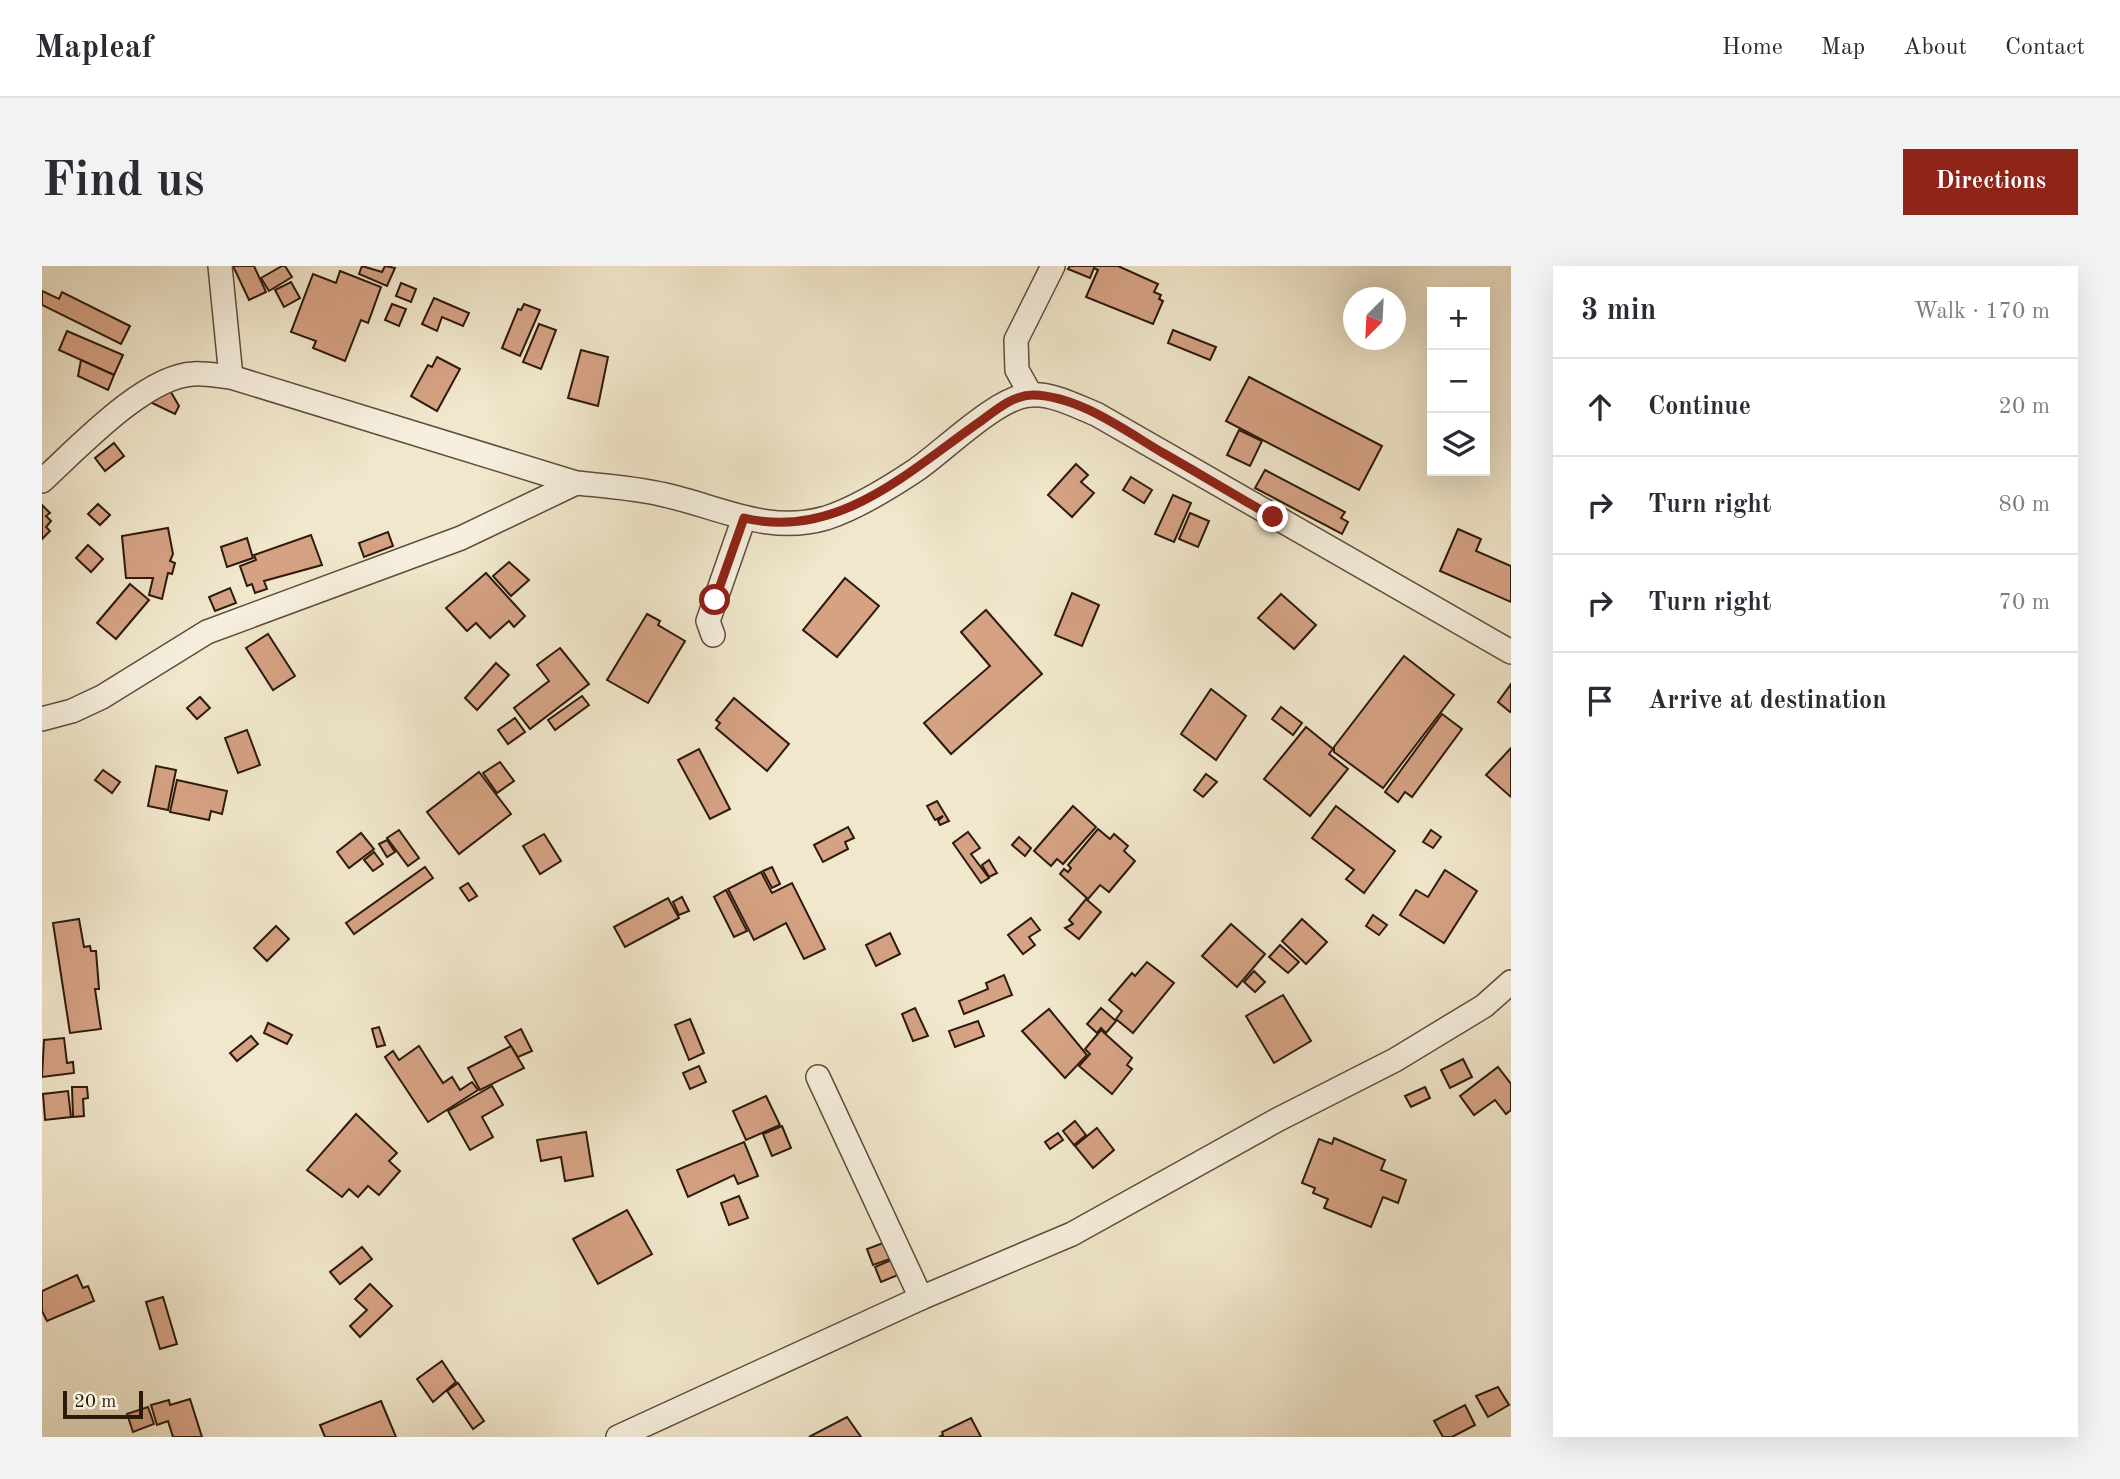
<!DOCTYPE html>
<meta charset="utf-8">
<style>
body{margin:0;font-family:"Old Standard TT",serif;background:#f2f2f3;color:#2b2b33}
.controls{position:absolute;right:21px;top:21px;display:grid;overflow:hidden;border-radius:0px;box-shadow:0 7px 28px #0002}
.controls button{width:63px;height:63px;display:grid;place-items:center;padding:0;border:0;border-bottom:2px solid #e1e1e2;background:#fff;color:#2b2b33;font:35px sans-serif}
.compass{position:absolute;left:1301px;top:21px;width:63px;height:63px;border-radius:50%;background:#fff;box-shadow:0 7px 28px #0002;rotate:204deg}
.scale{position:absolute;left:21px;bottom:18px;width:80px;box-sizing:border-box;padding-left:7px;border:4px solid #2d1a0b;border-top:0;font-size:19px;line-height:24px;white-space:nowrap;color:#2d1a0b;-webkit-text-stroke:5px #f6efde;paint-order:stroke}
.stop{position:absolute;width:21px;height:21px;margin:-16px;border:5px solid #8f2418;border-radius:50%;background:#fff}
.stop.end{background:#8f2418;border-color:#fff;box-shadow:0 2px 7px #0008}
.list{margin:0;padding:0;list-style:none}
h2{display:flex;justify-content:space-between;align-items:center;height:91px;margin:0;padding:0 28px;font-size:30px}
h2 small{font-size:23px;font-weight:400;color:#7c7c81}
.list li{display:grid;grid-template-columns:46px 1fr auto;gap:21px;align-items:center;box-sizing:border-box;height:98px;padding:0 28px;border-top:2px solid #e1e1e2}
.list b{display:block;font-size:26px;white-space:nowrap}
.list em{font-size:23px;font-style:normal;color:#7c7c81}
.icon{flex:none;width:38px;height:38px;fill:none;stroke:currentColor;stroke-width:2;stroke-linecap:round;stroke-linejoin:round}
.map{position:relative;flex:none;width:1469px;height:1171px;overflow:hidden;border-radius:0px}
header{display:flex;align-items:center;gap:42px;box-sizing:border-box;height:98px;padding:0 35px;background:#fff;border-bottom:2px solid #e1e1e2}
header strong{font-size:33px}
nav{display:flex;gap:38px;margin-inline-start:auto;font-size:24px}
.intro{display:flex;align-items:center;justify-content:space-between;box-sizing:border-box;height:168px;padding:0 42px}
h1{margin:0;font-size:49px}
.button{padding:18px 32px;border-radius:0px;background:#8f2418;color:#fff;font-size:24px;font-weight:700}
main{display:flex;gap:42px;padding:0 42px}
aside{flex:1;background:#fff;border-radius:0px;box-shadow:0 7px 28px #0002}
.map>svg:first-child{display:block}
.building{fill:#d5a284;stroke:#2d1a0b;stroke-width:2}
.lines{fill:none;stroke-linecap:round;stroke-linejoin:round}
.street-casing{stroke:#5e4d3b;stroke-width:26}
.street{stroke:#f6efde;stroke-width:23}
.route{stroke:#8f2418;stroke-width:9}
</style>
<header>
<strong>Mapleaf</strong>
<nav><a>Home</a><a>Map</a><a>About</a><a>Contact</a></nav>
</header>
<div class="intro"><h1>Find us</h1><a class="button">Directions</a></div>
<main>
<div class="map">
<svg width="1469" height="1171" viewBox="0 0 1469 1171">
<rect width="100%" height="100%" fill="#f1e7cc"/>
<filter id="stains"><feTurbulence type="fractalNoise" baseFrequency=".00286" numOctaves="4"/><feColorMatrix values="0 0 0 0 .2 0 0 0 0 .09 0 0 0 0 .02 0 0 0 .5 -.17"/></filter>
<radialGradient id="worn" r=".72"><stop offset=".6" stop-color="#630" stop-opacity="0"/><stop offset="1" stop-color="#630" stop-opacity=".3"/></radialGradient>
<g class="building">
<polygon points="191,0 212,0 224,26 207,34"/>
<polygon points="240,0 243,0 250,11 227,25 219,12"/>
<polygon points="320,0 340,6 343,0 353,2 345,20 317,8"/>
<polygon points="1028,0 1076,0 1116,18 1112,26 1119,29 1117,33 1121,35 1111,58 1044,31 1056,4 1052,2 1048,12 1026,3"/>
<polygon points="298,5 339,21 326,57 319,54 303,95 271,82 274,75 249,66 271,8 294,17"/>
<polygon points="249,16 258,32 242,41 233,24"/>
<polygon points="359,17 374,23 369,36 354,30"/>
<polygon points="0,25 17,33 20,26 88,60 79,78 0,39"/>
<polygon points="392,32 427,47 421,60 400,51 395,65 380,58"/>
<polygon points="350,38 364,43 357,60 343,54"/>
<polygon points="482,38 498,44 478,90 460,82 476,43 479,44"/>
<polygon points="497,58 514,64 499,103 481,96"/>
<polygon points="1131,64 1174,81 1168,94 1126,77"/>
<polygon points="25,65 81,89 72,109 17,84"/>
<polygon points="539,84 566,91 556,140 526,132"/>
<polygon points="395,91 418,103 395,145 369,130 386,99 390,101"/>
<polygon points="39,94 72,109 66,124 36,110"/>
<polygon points="1207,111 1340,180 1317,224 1184,155"/>
<polygon points="126,121 137,140 133,148 108,136"/>
<polygon points="1197,164 1220,175 1208,200 1185,189"/>
<polygon points="72,177 82,190 63,205 53,192"/>
<polygon points="1034,198 1046,209 1039,216 1052,227 1030,251 1006,229"/>
<polygon points="1223,204 1303,246 1299,252 1306,256 1300,268 1213,222"/>
<polygon points="1089,211 1110,224 1102,237 1081,224"/>
<polygon points="1131,229 1149,237 1132,276 1113,268"/>
<polygon points="56,238 68,249 58,259 46,248"/>
<polygon points="0,239 8,247 4,250 9,255 4,261 8,265 0,273"/>
<polygon points="1148,247 1167,255 1156,281 1137,273"/>
<polygon points="126,262 131,288 128,295 133,297 130,308 126,307 120,333 107,329 111,312 84,312 80,270"/>
<polygon points="1416,263 1439,273 1434,285 1469,300 1469,336 1398,305"/>
<polygon points="346,266 351,280 322,291 317,277"/>
<polygon points="269,269 280,299 222,315 225,323 213,327 210,318 205,320 198,300 214,294 212,289"/>
<polygon points="205,272 211,292 185,301 179,281"/>
<polygon points="46,279 61,293 49,306 34,292"/>
<polygon points="467,296 487,314 469,330 451,310"/>
<polygon points="444,307 483,350 472,361 467,355 448,372 434,357 425,365 404,342"/>
<polygon points="803,312 837,340 795,391 761,364"/>
<polygon points="88,318 107,334 74,373 55,357"/>
<polygon points="188,322 194,337 173,345 167,331"/>
<polygon points="1030,327 1057,339 1040,380 1013,369"/>
<polygon points="1239,328 1274,359 1252,383 1216,352"/>
<polygon points="944,344 1000,408 909,488 882,457 948,400 919,366"/>
<polygon points="605,348 618,355 616,359 643,375 606,437 565,414"/>
<polygon points="226,368 253,410 231,424 204,382"/>
<polygon points="518,382 547,418 488,463 472,442 507,415 495,399"/>
<polygon points="1362,390 1412,429 1341,522 1292,486 1292,481"/>
<polygon points="454,397 467,409 435,444 423,432"/>
<polygon points="1469,418 1469,444 1468,446 1456,436"/>
<polygon points="1169,423 1204,450 1174,494 1139,468"/>
<polygon points="540,430 547,439 513,464 506,454"/>
<polygon points="158,431 168,442 155,453 145,442"/>
<polygon points="692,432 747,478 725,505 674,462 678,457 674,454"/>
<polygon points="1239,441 1260,457 1251,469 1230,453"/>
<polygon points="1400,448 1420,463 1370,531 1363,526 1356,536 1343,526"/>
<polygon points="473,452 483,466 466,478 456,464"/>
<polygon points="1264,461 1291,483 1287,488 1306,503 1268,550 1222,513"/>
<polygon points="205,464 218,499 196,507 183,472"/>
<polygon points="1469,482 1469,531 1444,509"/>
<polygon points="657,483 688,543 668,553 636,494"/>
<polygon points="458,496 472,515 455,527 441,507"/>
<polygon points="114,500 134,504 126,544 106,540"/>
<polygon points="61,504 78,516 70,527 53,514"/>
<polygon points="437,506 469,548 417,588 385,546"/>
<polygon points="1164,508 1175,516 1161,531 1152,524"/>
<polygon points="135,514 185,525 180,548 169,545 167,554 128,546"/>
<polygon points="895,535 907,555 898,559 896,555 901,550 893,554 885,540"/>
<polygon points="1031,540 1054,561 1021,598 1015,593 1009,600 992,585"/>
<polygon points="1294,540 1353,585 1322,627 1304,613 1312,604 1270,572"/>
<polygon points="806,561 812,572 803,576 806,583 781,596 772,579"/>
<polygon points="1056,563 1068,573 1072,568 1086,580 1082,585 1093,595 1067,626 1058,619 1046,633 1018,608 1022,603 1026,606 1029,602 1026,599"/>
<polygon points="357,564 377,592 366,600 345,572"/>
<polygon points="1389,564 1399,571 1391,582 1381,576"/>
<polygon points="926,566 938,582 929,588 947,612 939,617 911,577"/>
<polygon points="319,567 332,583 307,602 295,586"/>
<polygon points="502,568 519,595 498,608 481,580"/>
<polygon points="977,571 989,582 983,590 970,579"/>
<polygon points="345,574 353,586 345,591 337,578"/>
<polygon points="332,586 341,598 331,605 322,594"/>
<polygon points="947,594 955,607 947,611 940,599"/>
<polygon points="383,601 391,612 312,668 304,657"/>
<polygon points="730,601 738,618 730,622 721,605"/>
<polygon points="1403,604 1435,625 1402,677 1358,649 1374,624 1386,631"/>
<polygon points="719,606 730,627 750,617 783,683 762,693 744,657 712,674 686,623"/>
<polygon points="426,617 435,630 427,635 418,622"/>
<polygon points="684,624 705,665 692,671 672,631"/>
<polygon points="640,631 647,645 637,649 631,636"/>
<polygon points="626,632 637,652 583,681 572,661"/>
<polygon points="1044,633 1059,646 1037,673 1023,662 1031,658 1027,654"/>
<polygon points="1331,649 1345,659 1337,669 1324,660"/>
<polygon points="989,652 998,664 987,671 993,679 981,688 966,669"/>
<polygon points="37,653 42,681 48,680 49,685 54,685 57,723 53,723 59,763 28,767 11,657"/>
<polygon points="1260,653 1285,676 1264,698 1240,675"/>
<polygon points="1189,658 1223,688 1195,721 1160,690"/>
<polygon points="234,660 247,673 225,695 212,682"/>
<polygon points="848,667 858,688 834,700 824,679"/>
<polygon points="1238,679 1257,696 1246,707 1227,691"/>
<polygon points="1105,696 1132,717 1091,767 1074,753 1080,745 1067,734 1090,707 1093,710"/>
<polygon points="1212,705 1223,716 1213,726 1202,716"/>
<polygon points="962,709 970,729 922,748 917,735 946,723 944,717"/>
<polygon points="1241,729 1269,775 1232,797 1204,750"/>
<polygon points="873,742 886,770 871,775 860,748"/>
<polygon points="1059,742 1074,755 1064,767 1059,762 1055,767 1045,758"/>
<polygon points="1007,743 1045,789 1023,812 980,765"/>
<polygon points="648,753 662,787 647,794 633,759"/>
<polygon points="936,755 942,770 913,781 907,765"/>
<polygon points="226,757 250,769 245,778 222,767"/>
<polygon points="337,761 343,779 335,781 330,763"/>
<polygon points="479,763 490,785 476,791 463,771"/>
<polygon points="1059,764 1090,792 1085,799 1090,803 1070,828 1037,800 1048,788 1043,783"/>
<polygon points="209,770 216,778 195,795 188,787"/>
<polygon points="22,772 25,797 31,796 32,807 0,811 2,774"/>
<polygon points="377,780 401,817 410,811 418,824 430,816 436,824 386,856 343,791 351,785 357,794"/>
<polygon points="469,780 482,802 438,824 426,802"/>
<polygon points="1421,793 1430,811 1408,822 1399,804"/>
<polygon points="657,800 664,816 648,823 641,807"/>
<polygon points="1456,801 1469,818 1469,844 1464,848 1453,834 1432,849 1418,830"/>
<polygon points="450,820 461,839 440,851 451,871 428,884 406,845"/>
<polygon points="30,821 45,821 46,832 41,833 42,850 31,851"/>
<polygon points="1383,821 1388,832 1369,841 1363,830"/>
<polygon points="26,825 29,851 3,854 1,828"/>
<polygon points="724,830 738,859 704,874 691,845"/>
<polygon points="314,848 355,887 347,895 358,905 337,929 326,920 316,931 307,923 300,931 265,904"/>
<polygon points="1033,855 1044,869 1032,879 1021,865"/>
<polygon points="740,860 749,882 730,890 721,868"/>
<polygon points="1055,862 1072,884 1051,902 1033,880"/>
<polygon points="544,866 551,910 523,915 519,891 499,895 495,874"/>
<polygon points="1016,867 1021,874 1008,883 1003,876"/>
<polygon points="1292,872 1343,894 1339,904 1364,914 1356,937 1341,931 1329,961 1282,942 1286,933 1271,927 1273,922 1260,917 1277,873 1290,878"/>
<polygon points="702,876 716,910 696,918 692,909 646,931 635,904"/>
<polygon points="697,930 706,952 687,959 679,937"/>
<polygon points="585,944 610,988 556,1018 531,973"/>
<polygon points="841,977 848,993 831,999 825,983"/>
<polygon points="320,981 330,993 298,1018 288,1006"/>
<polygon points="849,994 856,1009 839,1016 833,1001"/>
<polygon points="35,1009 41,1022 46,1020 52,1035 5,1055 0,1045 0,1025"/>
<polygon points="328,1018 350,1040 318,1071 308,1060 325,1044 313,1033"/>
<polygon points="121,1031 135,1078 118,1083 104,1036"/>
<polygon points="400,1095 414,1116 391,1136 375,1113"/>
<polygon points="416,1117 442,1155 431,1163 405,1125"/>
<polygon points="1456,1121 1467,1139 1446,1151 1434,1130"/>
<polygon points="148,1133 160,1171 131,1171 126,1155 115,1159 109,1139 127,1134 128,1139"/>
<polygon points="339,1135 354,1171 283,1171 278,1159"/>
<polygon points="1423,1139 1433,1159 1410,1171 1401,1171 1392,1155"/>
<polygon points="106,1141 112,1158 91,1166 85,1148"/>
<polygon points="805,1151 819,1171 767,1171"/>
<polygon points="929,1152 939,1171 897,1171 901,1169 900,1166"/>
</g>
<g class="lines">
<defs>
<g id="street">
<polyline points="178,0 189,111"/>
<polyline points="989,129 975,104 974,74 1011,0"/>
<path d="M0,215C35,183 103,110 151,108C164,107 177,110 189,111L534,217C564,220 594,222 623,229C677,241 727,269 784,252C815,242 847,222 874,204C902,185 955,131 988,129C1010,127 1034,140 1054,148L1469,386"/>
<polyline points="671,369 666,355 702,252"/>
<polyline points="0,453 30,445 60,431 165,366 419,272 534,217"/>
<polyline points="776,811 879,1032"/>
<polyline points="576,1171 879,1032 1030,968 1235,854 1353,794 1442,740 1469,716"/>
</g>
</defs>
<use href="#street" class="street-casing"/>
<use href="#street" class="street"/>
</g>
<g class="lines">
<path class="route" d="M673,334L702,252C796,275 868,204 939,155C954,144 971,129 991,129C1037,130 1082,164 1121,187C1158,208 1194,230 1231,251"/>
</g>
<rect width="100%" height="100%" filter="url(#stains)"/>
<rect width="100%" height="100%" fill="url(#worn)"/>
</svg>
<div class="controls">
<button>+</button>
<button>−</button>
<button><svg class="icon" aria-label="layers" viewBox="0 0 24 24"><path d="M12 4l9 5-9 5-9-5zM3 14l9 5 9-5"/></svg></button>
</div>
<svg class="compass" viewBox="-18 -18 36 36"><path d="M0-13l5 13h-10z" fill="#e53935"/><path d="M0 13l5-13h-10z" fill="#7c7c81"/></svg>
<div class="scale">20 m</div>
<div class="stop" style="left:673px;top:334px"></div>
<div class="stop end" style="left:1231px;top:251px"></div>
</div>
<aside>
<h2>3 min<small>Walk · 170 m</small></h2>
<ul class="list">
<li><svg class="icon" aria-label="ahead" viewBox="0 0 24 24"><path d="M12 20V5M6 11l6-6 6 6"/></svg><div><b>Continue</b></div><em>20 m</em></li>
<li><svg class="icon" aria-label="right" viewBox="0 0 24 24"><path d="M7 20v-9h11M14 6l5 5-5 5"/></svg><div><b>Turn right</b></div><em>80 m</em></li>
<li><svg class="icon" aria-label="right" viewBox="0 0 24 24"><path d="M7 20v-9h11M14 6l5 5-5 5"/></svg><div><b>Turn right</b></div><em>70 m</em></li>
<li><svg class="icon" aria-label="arrive" viewBox="0 0 24 24"><path d="M6 21V4h12l-3 4 3 4H6"/></svg><div><b>Arrive at destination</b></div></li>
</ul>
</aside>
</main>
